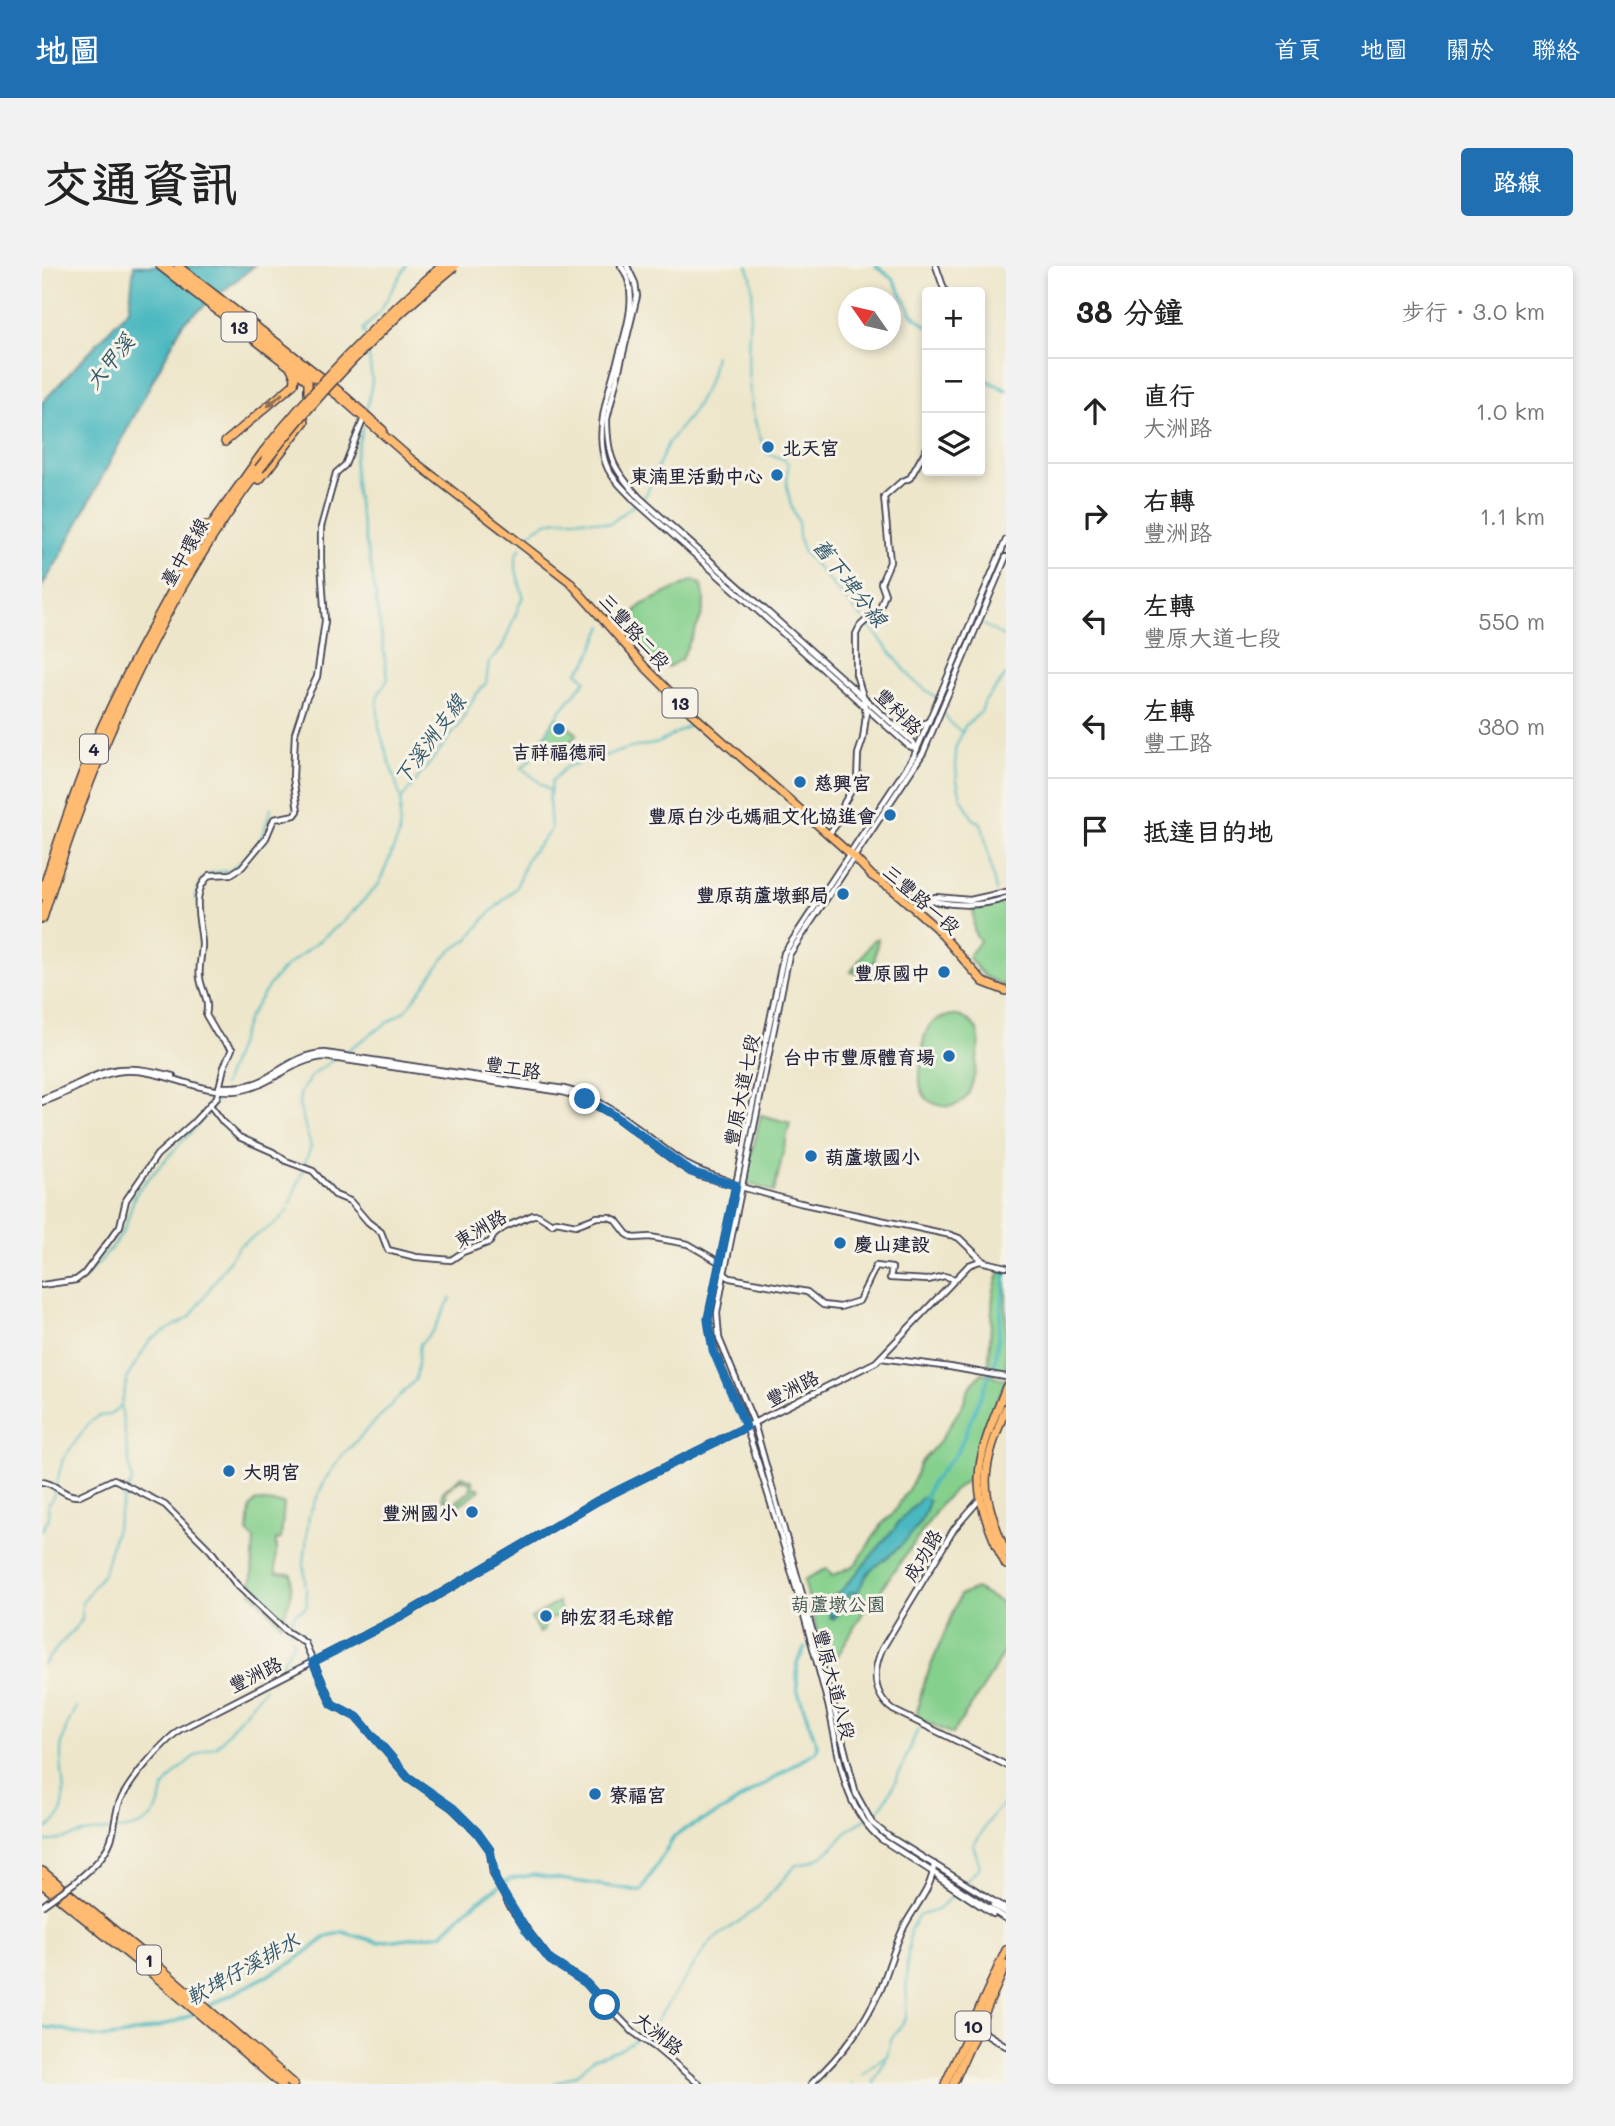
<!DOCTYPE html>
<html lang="zh-TW">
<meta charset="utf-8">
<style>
body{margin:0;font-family:Mali,"LXGW WenKai TC",sans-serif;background:#f2f2f2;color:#222}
.controls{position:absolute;right:21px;top:21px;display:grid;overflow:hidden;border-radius:7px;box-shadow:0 4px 10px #0003}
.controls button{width:63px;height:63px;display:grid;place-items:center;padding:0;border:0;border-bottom:2px solid #e0e0e0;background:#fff;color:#222;font:35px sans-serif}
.compass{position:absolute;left:796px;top:21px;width:63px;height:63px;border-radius:50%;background:#fff;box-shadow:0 4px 10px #0003;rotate:304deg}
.stop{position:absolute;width:21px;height:21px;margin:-16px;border:5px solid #1f6fb2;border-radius:50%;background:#fff}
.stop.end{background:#1f6fb2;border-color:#fff;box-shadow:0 2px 7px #0008}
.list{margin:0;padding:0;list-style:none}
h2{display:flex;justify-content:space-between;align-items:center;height:91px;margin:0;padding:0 28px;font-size:30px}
h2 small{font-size:23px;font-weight:400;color:#767676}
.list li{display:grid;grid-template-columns:46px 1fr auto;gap:21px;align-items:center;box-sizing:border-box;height:105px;padding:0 28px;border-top:2px solid #e0e0e0}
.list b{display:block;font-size:26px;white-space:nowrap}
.list p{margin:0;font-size:23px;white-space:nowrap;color:#767676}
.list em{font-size:23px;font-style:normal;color:#767676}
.icon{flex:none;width:38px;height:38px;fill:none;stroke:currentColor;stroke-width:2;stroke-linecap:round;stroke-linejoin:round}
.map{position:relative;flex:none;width:964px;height:1818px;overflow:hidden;border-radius:7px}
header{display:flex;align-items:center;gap:42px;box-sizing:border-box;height:98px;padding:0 35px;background:#1f6fb2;color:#fff}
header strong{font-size:33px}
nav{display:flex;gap:38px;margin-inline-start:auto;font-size:24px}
.intro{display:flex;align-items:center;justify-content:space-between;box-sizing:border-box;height:168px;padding:0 42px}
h1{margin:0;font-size:49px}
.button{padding:18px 32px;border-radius:7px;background:#1f6fb2;color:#fff;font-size:24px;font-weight:700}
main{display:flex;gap:42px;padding:0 42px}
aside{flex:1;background:#fff;border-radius:7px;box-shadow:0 4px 10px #0003}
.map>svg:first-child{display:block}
.green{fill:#85d08d;stroke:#547964;stroke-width:2;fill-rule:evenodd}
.water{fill:#49b8c0;stroke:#366d7e;stroke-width:2}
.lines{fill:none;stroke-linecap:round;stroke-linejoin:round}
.stream{stroke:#49b8c0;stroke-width:2}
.canal{stroke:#49b8c0;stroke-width:3.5}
.minor-casing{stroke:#403f50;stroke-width:8}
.major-casing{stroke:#403f50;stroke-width:10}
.highway-casing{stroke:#403f50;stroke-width:12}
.minor{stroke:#fff;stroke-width:4.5}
.major{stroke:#ffbb71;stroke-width:7}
.highway{stroke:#ffbb71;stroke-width:9}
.minor-bridge-casing{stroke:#403f50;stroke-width:8;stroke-linecap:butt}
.highway-bridge-casing{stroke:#403f50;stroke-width:12;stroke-linecap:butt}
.minor-bridge{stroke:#fff;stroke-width:4.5}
.highway-bridge{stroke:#ffbb71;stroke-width:9}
.oneway{fill:#906e56}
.route{stroke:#1f6fb2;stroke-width:9}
.poi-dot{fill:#1f6fb2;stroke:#f7f3e8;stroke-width:2.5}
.labels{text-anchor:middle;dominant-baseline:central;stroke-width:6;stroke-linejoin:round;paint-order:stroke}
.shield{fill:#f7f3e8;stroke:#62616f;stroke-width:2}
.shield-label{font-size:18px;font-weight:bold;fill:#22223b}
.poi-label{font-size:19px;font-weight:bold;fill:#22223b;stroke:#f7f3e8;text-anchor:start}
.street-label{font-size:19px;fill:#22223b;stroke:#f7f3e8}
.park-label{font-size:19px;fill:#405654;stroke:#f7f3e8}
.water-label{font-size:21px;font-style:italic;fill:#30566a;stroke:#f7f3e8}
</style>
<header>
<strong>地圖</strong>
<nav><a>首頁</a><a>地圖</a><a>關於</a><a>聯絡</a></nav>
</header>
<div class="intro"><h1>交通資訊</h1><a class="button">路線</a></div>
<main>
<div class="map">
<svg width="964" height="1818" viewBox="0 0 964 1818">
<rect width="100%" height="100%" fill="#f7f3e8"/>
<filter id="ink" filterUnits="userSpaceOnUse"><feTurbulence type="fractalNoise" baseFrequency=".0143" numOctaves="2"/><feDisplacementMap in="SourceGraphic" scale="14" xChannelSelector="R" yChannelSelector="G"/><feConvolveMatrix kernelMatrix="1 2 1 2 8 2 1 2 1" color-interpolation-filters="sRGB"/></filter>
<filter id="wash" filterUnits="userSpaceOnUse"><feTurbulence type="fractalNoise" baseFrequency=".00686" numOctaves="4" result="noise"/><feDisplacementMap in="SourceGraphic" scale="28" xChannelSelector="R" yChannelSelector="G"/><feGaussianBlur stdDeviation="1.57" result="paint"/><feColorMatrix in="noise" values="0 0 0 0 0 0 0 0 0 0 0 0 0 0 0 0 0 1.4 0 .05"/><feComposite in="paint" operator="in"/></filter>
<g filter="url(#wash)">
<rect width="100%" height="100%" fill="#ede6ca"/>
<g class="green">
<path d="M651,314L659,318C670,346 649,367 640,393L626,401L618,392L614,395L607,391L604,383L600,381L591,364L590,349L599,339Z"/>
<polygon points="514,450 535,468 515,494 495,483"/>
<polygon points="964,635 964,720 961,720 942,710 926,691 938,675 932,666 931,642"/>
<polygon points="836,672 830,709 809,706 831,674"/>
<path d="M912,749C921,751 929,754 934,762C939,771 936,783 935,794C932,815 928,847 897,839C873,833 877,809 880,790C881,780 881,768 888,759C894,752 902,750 912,749Z"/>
<polygon points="719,849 748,857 732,926 703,916"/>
<polygon points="958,1004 964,1005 964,1108 946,1106 951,1028"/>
<path d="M940,1107L964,1114L937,1179L931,1211C898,1231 894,1247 873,1276C857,1298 840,1319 828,1344L823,1343L792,1396L784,1400L762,1314L785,1302L790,1310L813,1299L840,1258L850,1249L872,1214L877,1198L898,1175L920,1140L927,1122Z"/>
<path d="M420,1210L430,1214L432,1223L436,1221L438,1224L406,1247L404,1245L410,1240L400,1232V1226ZM419,1213L428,1217V1225C420,1231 414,1240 405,1233L403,1225Z"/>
<polygon points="214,1235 242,1238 239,1273 234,1274 234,1307 250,1308 249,1329 239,1358 209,1326 212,1273 206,1267 208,1242"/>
<polygon points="934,1323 964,1339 964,1381 945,1416 910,1468 874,1451 881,1419 918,1329"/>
<polygon points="516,1336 520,1348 505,1355 501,1365 497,1367 489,1352"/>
</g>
<g class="water">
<polygon points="92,0 212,0 141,57 18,291 0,320 0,137 87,43"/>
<path d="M880,1231L887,1235C881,1260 860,1280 841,1295C837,1298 831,1301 828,1305C821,1313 818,1324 811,1333L812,1326H809L805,1331L809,1335L792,1353L789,1352L792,1349L788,1350L785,1336L802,1322L852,1263C860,1250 871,1243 880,1231Z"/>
</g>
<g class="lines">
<g class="stream">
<path d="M705,0C715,19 708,43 707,64C705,106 705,150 726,188L742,193L746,198L745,221L749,240L756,255L757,271L761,285L821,353"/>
<polyline points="323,69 321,63 337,47 364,0"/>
<polyline points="325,141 330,116 326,81"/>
<polyline points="321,160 312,195 314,227 330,307 346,413 335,431 337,462 359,533"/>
<path d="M482,276C498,247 540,251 568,258L604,229L626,177L650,147L664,121L669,109L673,89"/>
<polyline points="825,357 872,415 895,432"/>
<polyline points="942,359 964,372"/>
<polyline points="901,446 910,459 920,466"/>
<polyline points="508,525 480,502 488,494 516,448 544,414 535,406 545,396 561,360"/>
<polyline points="954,625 941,563 939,557 931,553 919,531 915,515 913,483 923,460 939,446 943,435 964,409"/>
<path d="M153,634C159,609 163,606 188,605C215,582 220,577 229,542"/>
<polyline points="300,788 364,744 406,687 426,673 446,649 474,622 485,592 509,564 507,533 510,515 524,501 589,482 616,477 647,460"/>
<polyline points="181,820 206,752 228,718 241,703 301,656 337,618 357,569 359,534 418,458 432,431 444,417 447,396 460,382 481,330 474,304 474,290 479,281"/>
<polyline points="262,899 269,881 257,839 258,828 269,810 292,793"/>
<path d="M36,1015H39C55,998 73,982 83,961C88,949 89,936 96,924L168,845L176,831"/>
<polyline points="0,1264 7,1252 6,1239 11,1231 21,1193 48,1156 56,1150 68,1149 79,1139 86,1110 108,1074 148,1051 197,980 237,955 245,945 261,904"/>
<polyline points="248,1366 248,1358 253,1347 263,1342 265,1338 262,1298 267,1249 272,1238 284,1212 300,1190 374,1113 378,1078 391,1065 409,1032"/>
<polyline points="0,1399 40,1354 40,1336 62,1307 83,1228 90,1216 79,1140"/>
<polyline points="229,1415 251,1377 250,1371"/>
<path d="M76,1564C97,1562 111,1557 118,1536C120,1531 120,1525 123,1520C132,1507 157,1482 174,1481L223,1422"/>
<path d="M0,1565C34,1550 18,1515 19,1487C19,1472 27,1454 34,1441"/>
<path d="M0,1574C15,1578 27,1570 41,1567C49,1566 58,1565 66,1564"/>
<path d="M919,1621L938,1600L931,1579C942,1566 950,1545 964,1537"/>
<polyline points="820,1809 843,1790"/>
<path d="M511,1818L536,1808L552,1792L576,1784L590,1776L614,1755L668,1676L717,1641L754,1599C784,1595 787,1583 807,1564C814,1557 826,1554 834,1546C850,1531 866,1485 876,1463"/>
<polyline points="810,1818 810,1817"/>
<polyline points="833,1818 832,1815 844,1794 849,1774 864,1752 865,1698 868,1664 876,1650 895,1644 916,1625"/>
</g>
<g class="canal">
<polyline points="834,0 851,13 870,48 885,60"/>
<polyline points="938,111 964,124"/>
<polyline points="880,1237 890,1216 916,1185 953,1096 964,1006"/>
<polyline points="165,1741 248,1698 286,1670 301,1666 336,1676 400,1668 424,1644 467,1613 491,1609 599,1625 632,1571 643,1563 682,1544 774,1485 775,1479 755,1423 755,1397 763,1381"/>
<path d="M0,1762C19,1760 36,1769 54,1771C77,1774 135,1757 155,1746"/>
</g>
</g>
</g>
<g filter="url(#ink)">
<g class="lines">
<defs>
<g id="minor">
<path d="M579,0C615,46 537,142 566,203C572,215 584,225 593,235L867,480L875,483"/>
<path d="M585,0L593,17L595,30L565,153C565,192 572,204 598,232L871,476L874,482"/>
<polyline points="894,0 903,26"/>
<path d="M964,274L872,490L742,687L666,1053C670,1094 693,1125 705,1163C735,1253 762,1346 786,1438C798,1488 798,1538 839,1573L964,1653"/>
<polyline points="964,291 881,487 747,689 682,1008 675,1047 677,1072 712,1157 791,1438 814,1528 830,1557 846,1570 964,1643"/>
<polyline points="856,462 872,462 887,455"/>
<polyline points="786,569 797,555 802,537 815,515 816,488 821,473 824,449 821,430 814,408 814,368 818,360 838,342 843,328 839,317 848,296 842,231 859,216 868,212 885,182"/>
<path d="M856,625C890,637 928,645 964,632"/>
<polyline points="886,633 894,631 928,634 964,626"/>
<path d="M177,821C192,821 207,821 221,814C243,802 257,788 283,787L522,823C570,834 601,870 641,896C656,907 674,909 690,917"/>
<path d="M0,833C58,812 63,791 131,810"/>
<path d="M0,836C28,828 51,808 81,805C119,802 154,827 192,825C227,823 248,793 283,791L520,826L543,833L570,848L639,900L658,910L758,937L909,969L917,972L940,994"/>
<polyline points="168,839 181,856 197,871 231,886 244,895 271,905 293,929 308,935 326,956 339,966 346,984 374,991 409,994 421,986 448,976 452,969 461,962 491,949 496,949 510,958 514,955 534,959 555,951 567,951 574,954 585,968 592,972 608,971 646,978 677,996 678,999"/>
<polyline points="681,1007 688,1012 765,1026 781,1039 798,1041 817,1035 834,1000 850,1002 848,1012 886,1014 902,1010 913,1013"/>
<path d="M0,1019L34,1014L42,1008L78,960L84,934L115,889L151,857L175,831L182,801L190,783L175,768L164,749C168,734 160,726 158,712C156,701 160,689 160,678C159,655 147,627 168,609L189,608L200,601L224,572L232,553L253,549L256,545L251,511L253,467L264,433L275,411L283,355L279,296V261L294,207L303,199L322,152"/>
<polyline points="839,1092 908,1101 964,1111"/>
<path d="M0,1216C14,1217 22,1231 36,1230L72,1213L123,1239L169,1285L194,1318L244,1365L263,1377L290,1438L315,1451L366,1511L410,1542L435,1566L448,1584L451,1608L468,1641L508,1694L544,1717L591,1766L614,1782L657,1818"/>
<path d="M938,1233L912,1263L840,1383C830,1406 831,1428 851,1444L964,1499"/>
<polyline points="897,1612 951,1648"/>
<path d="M32,1617C49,1603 66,1589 71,1567C73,1556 74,1545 78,1535C90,1511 117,1481 137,1464L364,1348L555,1235L834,1096L927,999L938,995L964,1001"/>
<polyline points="951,1639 964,1647"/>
<polyline points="935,1762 964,1780"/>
<path d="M769,1818C801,1787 820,1763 839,1722C847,1702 852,1681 862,1661C873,1639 890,1624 892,1598"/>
</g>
<g id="major">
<polyline points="118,0 266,115 266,127"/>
<polyline points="125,0 299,132 369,193 527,315 601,399 648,446 813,592 830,610 850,623 894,662 941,716 964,725"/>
<polyline points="136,0 296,124 341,164"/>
<polyline points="183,176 252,118 253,112 249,102"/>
<path d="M964,1121C954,1149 938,1180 937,1211C936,1240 951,1274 964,1299"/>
<path d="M964,1142C938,1209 937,1220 964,1287"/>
<polyline points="903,1818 964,1684"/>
<polyline points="911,1818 964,1699"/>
</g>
<g id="highway">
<polyline points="217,213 262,155"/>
<polyline points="165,266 222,186"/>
<polyline points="148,287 164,260"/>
<path d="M0,629C16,578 33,527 53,478C82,411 119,347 154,283"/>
<path d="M0,652C49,492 116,337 217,203"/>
<polyline points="0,1606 117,1702 251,1818"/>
<polyline points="0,1617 112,1708 240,1818"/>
</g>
</defs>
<use href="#minor" class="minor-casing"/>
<use href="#major" class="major-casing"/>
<use href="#highway" class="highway-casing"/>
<use href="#minor" class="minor"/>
<use href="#major" class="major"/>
<use href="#highway" class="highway"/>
<defs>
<polyline id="minor-bridge" points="0,1640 32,1617"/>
<g id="highway-bridge">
<path d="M222,186C276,118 336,57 401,0"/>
<path d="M217,203C274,128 339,59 412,0"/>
</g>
</defs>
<use href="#minor-bridge" class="minor-bridge-casing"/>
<use href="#highway-bridge" class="highway-bridge-casing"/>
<use href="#minor-bridge" class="minor-bridge"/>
<use href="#highway-bridge" class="highway-bridge"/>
</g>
<defs><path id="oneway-solid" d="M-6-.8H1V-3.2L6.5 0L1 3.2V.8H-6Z" transform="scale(1.75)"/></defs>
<use class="oneway" href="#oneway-solid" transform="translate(233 134) rotate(139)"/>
</g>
<g class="lines" filter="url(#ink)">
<polyline class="route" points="543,833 570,848 649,906 694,919 666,1053 671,1084 704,1161 555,1235 364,1348 271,1396 290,1438 315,1451 366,1511 411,1542 435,1566 448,1584 454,1615 484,1664 508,1694 544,1717 563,1739"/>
</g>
<g class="poi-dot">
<circle cx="726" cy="181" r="7"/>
<circle cx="735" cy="209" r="7"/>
<circle cx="517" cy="463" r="7"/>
<circle cx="758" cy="516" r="7"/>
<circle cx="848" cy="549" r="7"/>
<circle cx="801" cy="628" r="7"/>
<circle cx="902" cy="706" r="7"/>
<circle cx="907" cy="790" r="7"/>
<circle cx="769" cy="890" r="7"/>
<circle cx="798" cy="977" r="7"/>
<circle cx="187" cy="1205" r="7"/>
<circle cx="430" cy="1246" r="7"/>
<circle cx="504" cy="1350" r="7"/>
<circle cx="553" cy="1528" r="7"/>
</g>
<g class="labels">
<g class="shield">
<rect x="179.5" y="46.5" width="35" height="29" rx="5"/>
<rect x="620.5" y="422.5" width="35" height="29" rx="5"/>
<rect x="38" y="468.5" width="28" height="29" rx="5"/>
<rect x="95" y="1679.5" width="24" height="29" rx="5"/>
<rect x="913.5" y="1745.5" width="35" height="29" rx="5"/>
</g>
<g class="shield-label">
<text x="197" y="61">13</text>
<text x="638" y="437">13</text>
<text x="52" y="483">4</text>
<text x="107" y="1694">1</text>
<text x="931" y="1760">10</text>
</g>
<g class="poi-label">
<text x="740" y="181">北天宮</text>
<text x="721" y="209" text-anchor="end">東湳里活動中心</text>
<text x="517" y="485" text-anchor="middle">吉祥福德祠</text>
<text x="772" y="516">慈興宮</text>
<text x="834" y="549" text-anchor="end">豐原白沙屯媽祖文化協進會</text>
<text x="787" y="628" text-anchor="end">豐原葫蘆墩郵局</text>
<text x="888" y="706" text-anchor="end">豐原國中</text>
<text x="893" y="790" text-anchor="end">台中市豐原體育場</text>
<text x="783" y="890">葫蘆墩國小</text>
<text x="812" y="977">慶山建設</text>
<text x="201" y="1205">大明宮</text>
<text x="416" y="1246" text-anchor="end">豐洲國小</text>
<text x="518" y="1350">帥宏羽毛球館</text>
<text x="567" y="1528">寮福宮</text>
</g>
<g class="street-label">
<text transform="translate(142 286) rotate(-60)">臺中環線</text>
<text transform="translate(593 365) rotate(48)">三豐路二段</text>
<text transform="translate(857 445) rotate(45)">豐科路</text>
<text transform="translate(880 633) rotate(41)">三豐路一段</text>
<text transform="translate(471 801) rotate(9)">豐工路</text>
<text transform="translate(699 824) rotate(-79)">豐原大道七段</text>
<text transform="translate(438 962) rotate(-30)">東洲路</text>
<text transform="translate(750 1122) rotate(-27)">豐洲路</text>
<text transform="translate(880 1289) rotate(-59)">成功路</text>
<text transform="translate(213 1408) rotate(-26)">豐洲路</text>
<text transform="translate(793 1418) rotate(75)">豐原大道八段</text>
<text transform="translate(617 1767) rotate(39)">大洲路</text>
</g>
<g class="park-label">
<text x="796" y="1337">葫蘆墩公園</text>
</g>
<g class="water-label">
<text transform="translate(67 95) rotate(-51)">大甲溪</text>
<text transform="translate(809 316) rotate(52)">舊下埤分線</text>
<text transform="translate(387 473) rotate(-54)">下溪洲支線</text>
<text transform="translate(200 1702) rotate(-29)">軟埤仔溪排水</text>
</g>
</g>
</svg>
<div class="controls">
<button>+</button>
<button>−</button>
<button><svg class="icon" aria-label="layers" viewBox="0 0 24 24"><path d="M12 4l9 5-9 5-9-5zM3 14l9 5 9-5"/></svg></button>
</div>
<svg class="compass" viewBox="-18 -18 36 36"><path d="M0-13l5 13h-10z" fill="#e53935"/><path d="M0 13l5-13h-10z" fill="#767676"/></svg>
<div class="stop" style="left:563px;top:1739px"></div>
<div class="stop end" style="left:543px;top:833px"></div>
</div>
<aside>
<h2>38 分鐘<small>步行 · 3.0 km</small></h2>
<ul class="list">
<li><svg class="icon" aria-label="ahead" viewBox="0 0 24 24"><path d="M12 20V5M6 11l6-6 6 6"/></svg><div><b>直行</b><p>大洲路</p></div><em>1.0 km</em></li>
<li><svg class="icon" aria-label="right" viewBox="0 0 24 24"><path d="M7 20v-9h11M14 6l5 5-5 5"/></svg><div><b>右轉</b><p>豐洲路</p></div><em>1.1 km</em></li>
<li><svg class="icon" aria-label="left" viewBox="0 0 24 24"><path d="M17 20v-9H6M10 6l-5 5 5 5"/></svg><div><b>左轉</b><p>豐原大道七段</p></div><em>550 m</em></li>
<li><svg class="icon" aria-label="left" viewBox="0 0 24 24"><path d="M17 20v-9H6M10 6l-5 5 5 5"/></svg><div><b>左轉</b><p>豐工路</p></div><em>380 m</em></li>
<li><svg class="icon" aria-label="arrive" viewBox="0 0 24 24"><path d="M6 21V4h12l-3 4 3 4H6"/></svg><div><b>抵達目的地</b></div></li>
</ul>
</aside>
</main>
